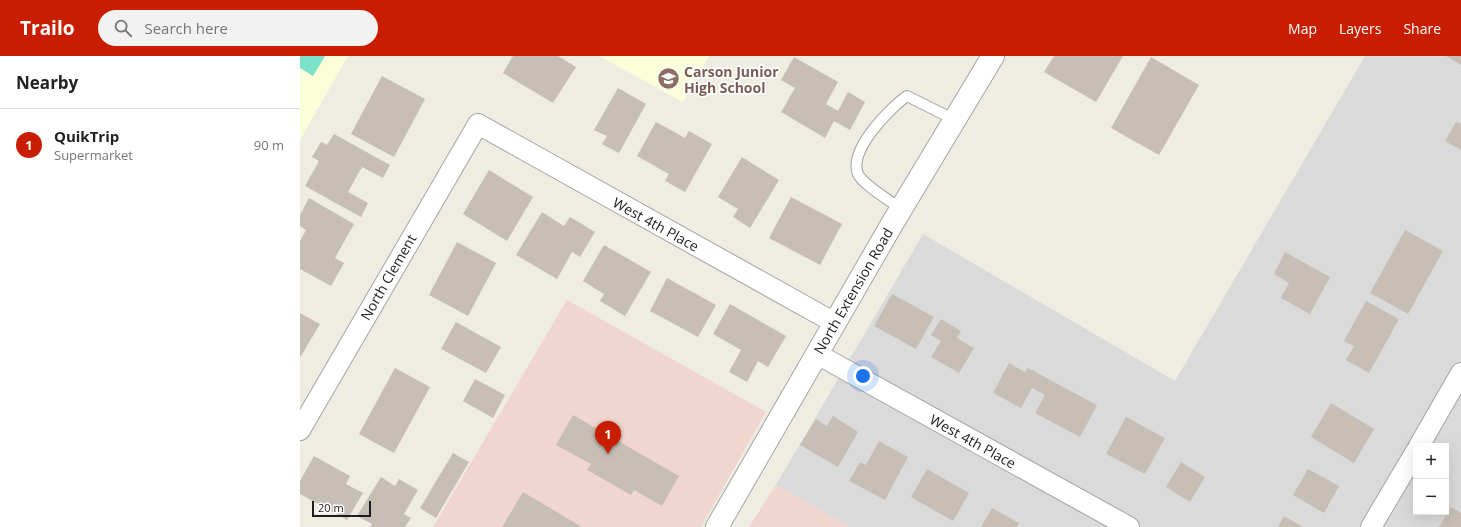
<!DOCTYPE html>
<meta charset="utf-8">
<style>
body{margin:0;font-family:"Open Sans",sans-serif;background:#f2f2f2;color:#222}
.controls{position:absolute;right:12px;bottom:12px;display:grid;overflow:hidden;border-radius:0px;box-shadow:0 4px 16px #0002}
.controls button{width:36px;height:36px;display:grid;place-items:center;padding:0;border:0;border-bottom:1px solid #e0e0e0;background:#fff;color:#222;font:20px sans-serif}
.scale{position:absolute;left:12px;bottom:10px;width:59px;box-sizing:border-box;padding-left:4px;border:2px solid #1d1d1d;border-top:0;font-size:11px;line-height:14px;white-space:nowrap;color:#1d1d1d;-webkit-text-stroke:3px #fff;paint-order:stroke}
.you{position:absolute;left:563px;top:320px;width:14px;height:14px;margin:-10px;border:3px solid #fff;border-radius:50%;background:#1a73e8;box-shadow:0 0 0 6px #1a73e833}
.badge{display:grid;place-items:center;width:26px;height:26px;border-radius:50%;background:#c91d00;color:#fff;font-size:13px;font-weight:700}
.pin{position:absolute;translate:-50% -33px;filter:drop-shadow(0 1px 2px #0008)}
.pin::after{content:'';position:absolute;top:21px;width:14px;height:12px;background:inherit;clip-path:polygon(0 0,100% 0,50% 100%)}
.list{margin:0;padding:0;list-style:none}
h2{display:flex;justify-content:space-between;align-items:center;height:52px;margin:0;padding:0 16px;font-size:17px}
h2 small{font-size:13px;font-weight:400;color:#767676}
.list li{display:grid;grid-template-columns:26px 1fr auto;gap:12px;align-items:center;box-sizing:border-box;height:72px;padding:0 16px;border-top:1px solid #e0e0e0}
.list b{display:block;font-size:15px;white-space:nowrap}
.list p{margin:0;font-size:13px;white-space:nowrap;color:#767676}
.list em{font-size:13px;font-style:normal;color:#767676}
.icon{flex:none;width:22px;height:22px;fill:none;stroke:currentColor;stroke-width:2;stroke-linecap:round;stroke-linejoin:round}
.map{position:relative;flex:none;width:1161px;height:471px;overflow:hidden}
header{display:flex;align-items:center;gap:24px;box-sizing:border-box;height:56px;padding:0 20px;background:#c91d00;color:#fff}
header strong{font-size:19px}
nav{display:flex;gap:22px;margin-inline-start:auto;font-size:14px}
.search{width:280px;height:36px;background:#f2f2f2;display:flex;align-items:center;gap:10px;box-sizing:border-box;padding:0 14px;border-radius:22px;color:#767676;font-size:15px}
main{display:flex}
aside{flex:1;background:#fff}
.map>svg:first-child{display:block}
.residential{fill:#dbdada;fill-rule:evenodd}
.commercial{fill:#f1d6d0}
.education{fill:#faffda}
.pitch{fill:#7be2c9}
.building{fill:#c7bfb5}
.lines{fill:none;stroke-linecap:round;stroke-linejoin:round}
.service-casing{stroke:#a4a4a4;stroke-width:12}
.minor-casing{stroke:#a4a4a4;stroke-width:22}
.tertiary-casing{stroke:#a4a4a4;stroke-width:24}
.service{stroke:#fff;stroke-width:10}
.minor{stroke:#fff;stroke-width:20}
.tertiary{stroke:#fff;stroke-width:22}
.labels{text-anchor:middle;dominant-baseline:central;stroke-width:3.5;stroke-linejoin:round;paint-order:stroke}
.education-label{font-size:14px;font-weight:bold;fill:#785e54;stroke:#fff;text-anchor:start}
.street-label{font-size:14px;fill:#1d1d1d;stroke:#fff}
</style>
<header>
<strong>Trailo</strong>
<div class="search"><svg class="icon" aria-label="search" viewBox="0 0 24 24"><circle cx="10" cy="10" r="6"/><path d="M15 15l6 6"/></svg>Search here</div>
<nav><a>Map</a><a>Layers</a><a>Share</a></nav>
</header>
<main>
<aside>
<h2>Nearby<small></small></h2>
<ul class="list">
<li><span class="badge">1</span><div><b>QuikTrip</b><p>Supermarket</p></div><em>90 m</em></li>
</ul>
</aside>
<div class="map">
<svg width="1161" height="471" viewBox="0 0 1161 471">
<rect width="100%" height="100%" fill="#efece2"/>
<path class="residential" d="M1065,0H1161V471H549L476,429L623,178L875,325ZM1116,390H1146V456H1116Z"/>
<g class="commercial">
<polygon points="267,244 466,356 401,471 133,471"/>
<polygon points="476,429 549,471 449,471"/>
</g>
<g class="education">
<polygon points="0,0 48,0 0,84"/>
<polygon points="299,0 409,0 383,46"/>
</g>
<polygon class="pitch" points="0,0 25,0 13,20 0,12"/>
<g class="building">
<polygon points="213,0 258,0 276,11 253,47 203,17"/>
<polygon points="754,0 823,0 796,46 744,16"/>
<polygon points="1146,0 1161,0 1161,9"/>
<polygon points="494,1 538,26 526,48 538,55 548,36 565,46 550,74 534,65 525,82 481,56 495,32 481,24"/>
<polygon points="851,1 899,29 859,99 811,72"/>
<polygon points="82,20 125,43 94,101 51,78"/>
<polygon points="318,32 346,48 319,97 302,88 307,80 294,74"/>
<polygon points="356,66 385,82 389,75 412,88 385,136 365,125 369,118 337,100"/>
<polygon points="1156,66 1161,68 1161,94 1145,85"/>
<polygon points="34,78 90,109 83,122 62,111 48,136 68,147 61,161 5,130 19,105 12,101 21,86 27,89"/>
<polygon points="442,101 479,124 450,172 433,161 438,153 418,141"/>
<polygon points="189,114 233,141 207,185 163,158"/>
<polygon points="491,141 542,168 520,209 469,182"/>
<polygon points="9,142 54,168 35,202 44,207 31,230 0,213 0,185 6,174 0,170 0,159"/>
<polygon points="242,156 264,170 270,161 295,176 280,201 272,196 257,223 216,199"/>
<polygon points="1105,174 1143,195 1108,258 1070,237"/>
<polygon points="157,186 196,207 168,260 129,239"/>
<polygon points="304,189 351,216 325,260 300,245 304,238 283,225"/>
<polygon points="985,196 1030,221 1010,258 981,242 989,227 974,218"/>
<polygon points="367,222 416,249 398,281 350,255"/>
<polygon points="592,238 634,261 616,293 574,270"/>
<polygon points="1066,245 1099,263 1069,317 1046,304 1054,290 1044,285"/>
<polygon points="430,248 486,280 468,311 458,305 447,326 429,316 441,294 413,278"/>
<polygon points="0,257 20,268 1,300 0,300"/>
<polygon points="641,263 661,275 657,282 674,292 659,317 631,301 641,285 631,279"/>
<polygon points="156,266 201,291 186,317 141,293"/>
<polygon points="709,307 725,316 728,312 797,349 780,381 735,357 745,339 732,332 721,352 693,337"/>
<polygon points="95,312 130,331 94,397 59,378"/>
<polygon points="175,323 205,339 193,362 163,345"/>
<polygon points="1031,347 1074,373 1054,407 1011,381"/>
<polygon points="273,359 379,420 362,450 334,434 331,439 287,414 291,408 256,389"/>
<polygon points="533,360 558,376 538,411 500,389 516,363 527,370"/>
<polygon points="826,361 865,382 845,418 806,398"/>
<polygon points="579,385 608,401 585,444 549,425 560,406 566,409"/>
<polygon points="153,397 169,406 136,462 120,452"/>
<polygon points="14,400 50,420 46,428 63,437 47,464 0,438 0,425"/>
<polygon points="881,406 905,421 890,446 866,431"/>
<polygon points="627,413 669,437 653,465 611,441"/>
<polygon points="1008,413 1039,430 1024,457 993,439"/>
<polygon points="81,421 95,430 99,423 118,434 104,458 111,462 105,471 70,471 72,468 57,460"/>
<polygon points="223,436 282,471 202,471"/>
<polygon points="1151,451 1161,457 1161,471 1139,471"/>
<polygon points="692,452 719,467 717,471 681,471"/>
<polygon points="984,460 1003,471 978,471"/>
</g>
<g class="lines">
<defs>
<path id="service" d="M601,153C591,145 563,129 558,118C548,94 590,52 607,40L655,64"/>
<g id="minor">
<polyline points="517,298 829,471"/>
<polyline points="0,374 178,68 535,267"/>
<polyline points="1119,390 1161,317"/>
<polyline points="1071,471 1116,395"/>
</g>
<polyline id="tertiary" points="417,471 592,168 693,0"/>
</defs>
<use href="#service" class="service-casing"/>
<use href="#minor" class="minor-casing"/>
<use href="#tertiary" class="tertiary-casing"/>
<use href="#service" class="service"/>
<use href="#minor" class="minor"/>
<use href="#tertiary" class="tertiary"/>
</g>
<defs>
<symbol id="school-disc" viewBox="-11 -11 22 22"><circle r="9.5" fill="#8d6e63" stroke="#fff"/><path d="M0-5L7-2L0 1L-7-2ZM-4 1L0 2.5L4 1V4Q0 6-4 4Z" fill="#fff"/></symbol>
</defs>
<g fill-rule="evenodd">
<use href="#school-disc" x="356" y="10" width="25" height="25"/>
</g>
<g class="labels">
<g class="education-label">
<text x="384" y="15">Carson Junior<tspan x="384" dy="16">High School</tspan></text>
</g>
<g class="street-label">
<text transform="translate(356 168) rotate(29)">West 4th Place</text>
<text transform="translate(88 221) rotate(-60)">North Clement</text>
<text transform="translate(553 235) rotate(-60)">North Extension Road</text>
<text transform="translate(673 385) rotate(29)">West 4th Place</text>
</g>
</g>
</svg>
<div class="controls">
<button>+</button>
<button>−</button>
</div>
<div class="scale">20 m</div>
<div class="you"></div>
<div class="pin badge" style="left:308px;top:398px">1</div>
</div>
</main>
